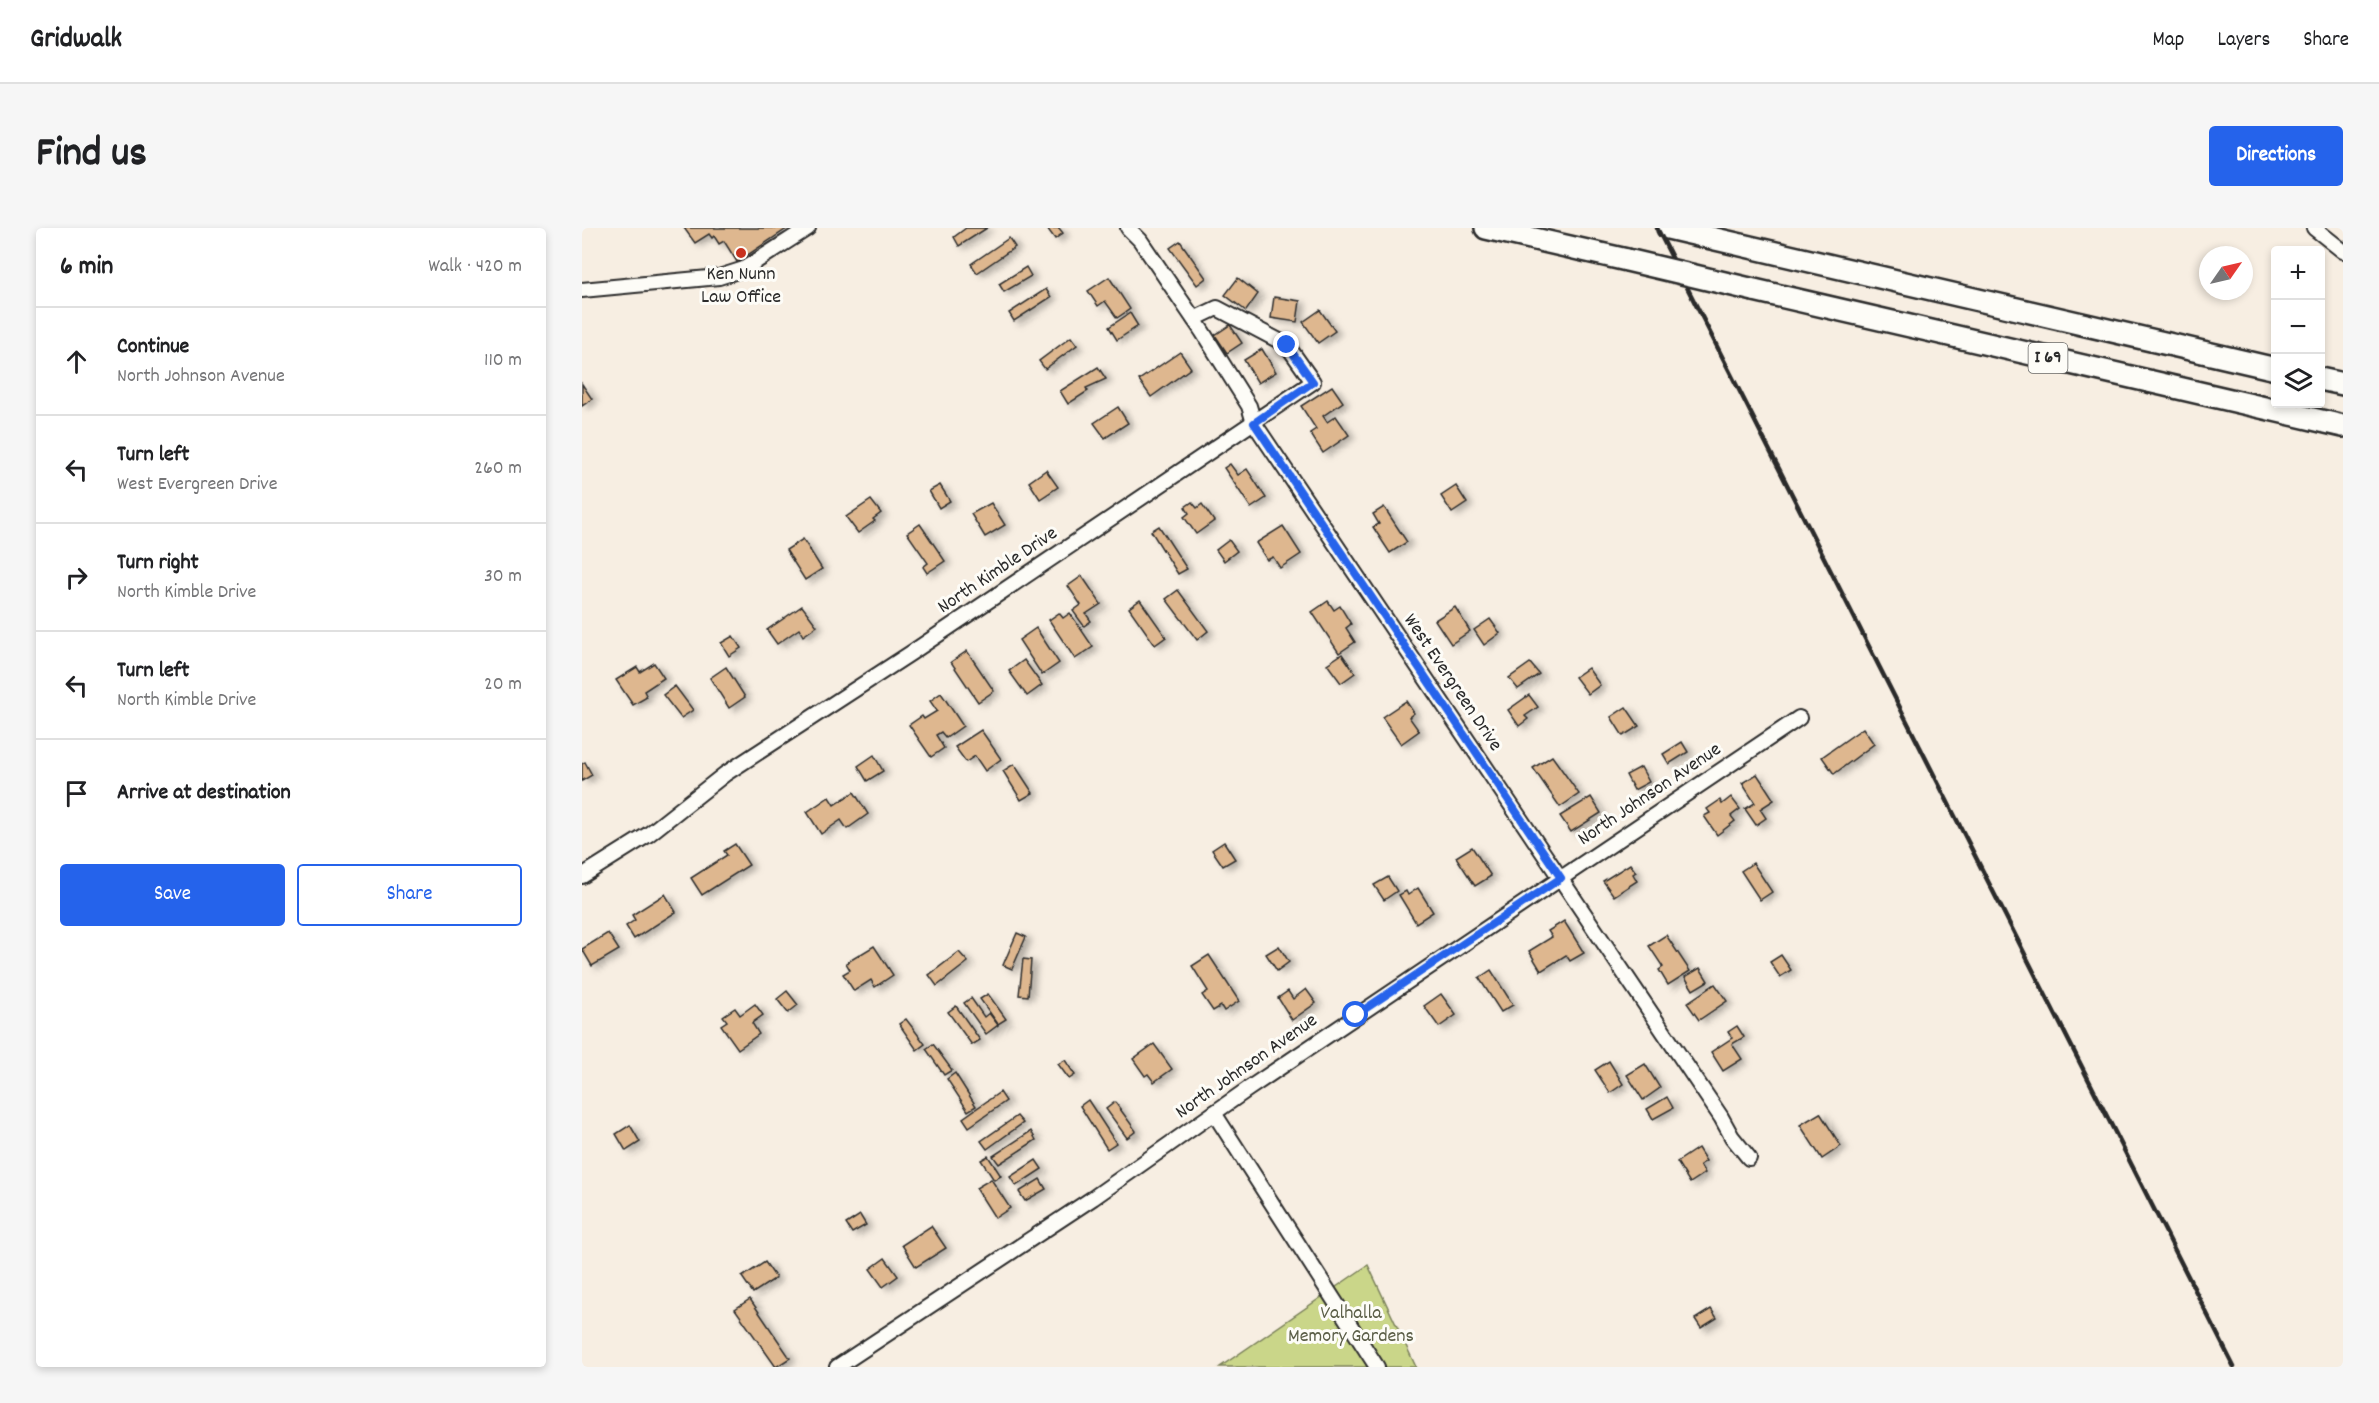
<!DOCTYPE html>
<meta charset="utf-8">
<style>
body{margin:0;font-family:Dekko,sans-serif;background:#f6f6f6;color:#202124}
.controls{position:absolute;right:18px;top:18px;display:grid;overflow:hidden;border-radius:6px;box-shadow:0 3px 9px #0003}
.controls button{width:54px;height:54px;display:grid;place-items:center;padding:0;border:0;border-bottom:2px solid #e0e0e0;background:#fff;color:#202124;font:30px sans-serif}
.compass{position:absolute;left:1617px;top:18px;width:54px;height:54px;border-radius:50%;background:#fff;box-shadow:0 3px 9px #0003;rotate:56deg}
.stop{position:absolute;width:18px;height:18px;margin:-14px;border:4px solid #2563eb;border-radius:50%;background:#fff}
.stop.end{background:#2563eb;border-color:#fff;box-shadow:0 2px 6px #0008}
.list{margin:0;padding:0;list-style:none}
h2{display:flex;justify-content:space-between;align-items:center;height:78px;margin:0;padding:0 24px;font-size:26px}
h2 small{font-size:20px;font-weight:400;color:#757577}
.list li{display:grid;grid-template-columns:39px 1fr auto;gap:18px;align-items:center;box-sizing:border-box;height:108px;padding:0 24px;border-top:2px solid #e0e0e0}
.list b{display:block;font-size:22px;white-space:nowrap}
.list p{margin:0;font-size:20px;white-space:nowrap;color:#757577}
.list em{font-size:20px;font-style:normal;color:#757577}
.actions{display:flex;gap:12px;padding:18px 24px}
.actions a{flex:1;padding:14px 0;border:2px solid #2563eb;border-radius:6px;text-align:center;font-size:21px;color:#2563eb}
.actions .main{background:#2563eb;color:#fff}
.icon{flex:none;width:33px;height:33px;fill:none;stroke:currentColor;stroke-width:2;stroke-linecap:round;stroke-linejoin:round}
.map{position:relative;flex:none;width:1761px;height:1139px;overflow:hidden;border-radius:6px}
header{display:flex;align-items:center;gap:36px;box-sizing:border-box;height:84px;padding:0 30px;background:#fff;border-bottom:2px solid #e0e0e0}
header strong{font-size:28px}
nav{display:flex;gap:33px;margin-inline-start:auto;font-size:21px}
.intro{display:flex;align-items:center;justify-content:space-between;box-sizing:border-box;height:144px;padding:0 36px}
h1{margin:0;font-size:42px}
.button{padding:15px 27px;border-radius:6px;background:#2563eb;color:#fff;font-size:21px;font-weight:700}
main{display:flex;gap:36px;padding:0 36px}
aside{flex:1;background:#fff;border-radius:6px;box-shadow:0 3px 9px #0003}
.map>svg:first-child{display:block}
.green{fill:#cad689;stroke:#7a805a;stroke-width:1.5}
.building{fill:#deb78f;stroke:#2b2b2b;stroke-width:1.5;filter:url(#shadow)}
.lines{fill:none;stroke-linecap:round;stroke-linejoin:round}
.minor-casing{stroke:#2b2b2b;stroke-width:18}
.highway-casing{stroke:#2b2b2b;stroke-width:26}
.minor{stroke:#fdfcf7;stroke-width:14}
.highway{stroke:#fdfcf7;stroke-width:21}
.rail{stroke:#2b2b2b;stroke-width:4.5}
.highway-bridge-casing{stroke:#2b2b2b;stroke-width:26;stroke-linecap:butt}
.highway-bridge{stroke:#fdfcf7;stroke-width:21}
.route{stroke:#2563eb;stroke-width:8}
.poi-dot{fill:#c8321e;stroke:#fdfcf7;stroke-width:2}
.labels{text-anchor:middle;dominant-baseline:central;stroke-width:6;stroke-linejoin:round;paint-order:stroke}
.shield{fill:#fdfcf7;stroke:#6a6a68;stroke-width:1.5}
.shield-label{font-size:18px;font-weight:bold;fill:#2b2b2b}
.poi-label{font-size:20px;fill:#2b2b2b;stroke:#fdfcf7}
.street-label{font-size:20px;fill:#2b2b2b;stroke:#fdfcf7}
.park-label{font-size:20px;fill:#5b5e47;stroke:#fdfcf7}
</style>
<header>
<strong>Gridwalk</strong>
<nav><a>Map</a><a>Layers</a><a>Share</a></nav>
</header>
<div class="intro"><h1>Find us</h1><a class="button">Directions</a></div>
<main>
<aside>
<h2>6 min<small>Walk · 420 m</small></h2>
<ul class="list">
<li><svg class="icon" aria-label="ahead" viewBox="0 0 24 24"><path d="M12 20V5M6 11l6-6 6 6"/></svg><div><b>Continue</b><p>North Johnson Avenue</p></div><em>110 m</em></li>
<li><svg class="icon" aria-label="left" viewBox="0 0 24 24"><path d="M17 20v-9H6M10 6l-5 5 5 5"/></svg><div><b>Turn left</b><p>West Evergreen Drive</p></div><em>260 m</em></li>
<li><svg class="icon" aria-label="right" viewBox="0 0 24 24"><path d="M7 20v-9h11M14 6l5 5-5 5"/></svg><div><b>Turn right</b><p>North Kimble Drive</p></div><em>30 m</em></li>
<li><svg class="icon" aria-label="left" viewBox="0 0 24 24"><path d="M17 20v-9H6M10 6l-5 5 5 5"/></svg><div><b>Turn left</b><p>North Kimble Drive</p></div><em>20 m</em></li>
<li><svg class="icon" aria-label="arrive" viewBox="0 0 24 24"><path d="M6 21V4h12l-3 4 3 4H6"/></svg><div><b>Arrive at destination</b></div></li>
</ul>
<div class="actions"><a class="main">Save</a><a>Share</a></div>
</aside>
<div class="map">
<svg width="1761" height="1139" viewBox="0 0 1761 1139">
<defs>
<filter id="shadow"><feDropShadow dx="5.5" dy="3" stdDeviation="3" flood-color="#0004"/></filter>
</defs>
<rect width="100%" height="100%" fill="#f7eee2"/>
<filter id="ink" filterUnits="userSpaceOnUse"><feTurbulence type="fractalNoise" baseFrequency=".0167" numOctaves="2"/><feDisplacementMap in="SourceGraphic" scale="12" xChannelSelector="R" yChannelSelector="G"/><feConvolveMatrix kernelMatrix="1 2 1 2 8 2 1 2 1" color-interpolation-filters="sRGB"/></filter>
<g filter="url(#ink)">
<polygon class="green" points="786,1037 834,1139 638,1139"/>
<g class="building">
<polygon points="102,0 206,0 155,34 142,13 137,16 132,8 130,10 127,6 113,15"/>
<polygon points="405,0 377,18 372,9 384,0"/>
<polygon points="465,0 477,0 481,5 473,11"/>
<polygon points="427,10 433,19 395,45 389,36"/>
<polygon points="598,13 624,50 615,57 588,20"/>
<polygon points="444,39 449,48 422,64 417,56"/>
<polygon points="527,49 548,81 535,90 523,73 516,78 506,63"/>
<polygon points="656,50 676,66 664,83 643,67"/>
<polygon points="464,61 469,69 432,93 427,85"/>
<polygon points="692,69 718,73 715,94 689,90"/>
<polygon points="738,82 753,103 736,115 721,94"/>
<polygon points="548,85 556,98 535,112 527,99"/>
<polygon points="648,97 660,115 645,125 633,107"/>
<polygon points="489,109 495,117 463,141 457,133"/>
<polygon points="680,121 694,144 676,155 662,132"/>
<polygon points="598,124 609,140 569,169 557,152"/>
<polygon points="516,139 524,151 504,160 506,163 486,176 478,163"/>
<polygon points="0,156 10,171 0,178"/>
<polygon points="750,158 761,174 741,188 745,194 754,188 767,207 741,225 728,205 734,201 719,178"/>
<polygon points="536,179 546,195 523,210 512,195"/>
<polygon points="648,236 656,247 665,241 684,270 669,280 642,240"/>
<polygon points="464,242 476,259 458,271 447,254"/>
<polygon points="358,257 368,273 357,280 347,263"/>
<polygon points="874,258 885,275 870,285 859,268"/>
<polygon points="289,272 299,285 291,291 293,293 276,305 264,289"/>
<polygon points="610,274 615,280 620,276 632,293 614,306 602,289 607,285 603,279"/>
<polygon points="409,275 423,297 403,309 389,286"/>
<polygon points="802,279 825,314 808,325 791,299 797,296 791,286"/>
<polygon points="338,296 363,333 345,345 341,339 346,335 325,305"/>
<polygon points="577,298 605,341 596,346 569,303"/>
<polygon points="701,298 719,326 698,340 691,329 685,332 674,315"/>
<polygon points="221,311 240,341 223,352 204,322"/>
<polygon points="647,312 655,323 642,333 634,322"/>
<polygon points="500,348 519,376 504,386 509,393 502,398 491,383 499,377 486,358"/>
<polygon points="596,362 626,403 615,412 584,371"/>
<polygon points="558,372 584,409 573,417 547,380"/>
<polygon points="746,373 752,382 758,378 769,396 764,400 773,414 757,425 730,384"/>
<polygon points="220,378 235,398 221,408 217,401 195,416 185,402"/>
<polygon points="873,379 888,403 869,416 853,392"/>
<polygon points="477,385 481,390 488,385 511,419 493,431 467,392"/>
<polygon points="908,391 918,405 902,417 892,402"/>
<polygon points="454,400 477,435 460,447 437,412"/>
<polygon points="151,408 159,420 147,428 139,415"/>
<polygon points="385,423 412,463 396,474 369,434"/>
<polygon points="760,426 773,445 759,455 745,436"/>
<polygon points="442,432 460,457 445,468 427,443"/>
<polygon points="72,435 82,450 62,463 65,469 51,477 34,452 55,439 58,444"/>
<polygon points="948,435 957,446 936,461 927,450"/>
<polygon points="144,439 163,469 147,480 128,450"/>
<polygon points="1006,440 1018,457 1006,466 993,449"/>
<polygon points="93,458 111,482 99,490 81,467"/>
<polygon points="359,465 381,498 364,510 359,504 354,507 362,520 349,529 327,497 340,488 342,491 355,483 348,473"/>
<polygon points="947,467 956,479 943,488 946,491 937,498 926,482"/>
<polygon points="824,473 832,485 827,489 837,503 819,516 800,489"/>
<polygon points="1044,479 1057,498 1041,508 1029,489"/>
<polygon points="1281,500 1292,516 1252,546 1240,529"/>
<polygon points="399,502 419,531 403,543 393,528 384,534 373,519"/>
<polygon points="1100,514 1106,524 1087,536 1081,526"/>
<polygon points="292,527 301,543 285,553 276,538"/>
<polygon points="970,528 997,566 978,579 951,540"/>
<polygon points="3,534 10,547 0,553 0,536"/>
<polygon points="432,536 451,565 439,572 421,543"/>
<polygon points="1059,539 1067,554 1052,562 1044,547"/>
<polygon points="1175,546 1192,572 1178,581 1184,590 1174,597 1163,581 1173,575 1160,555"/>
<polygon points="272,564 286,586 265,601 259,592 239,606 225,584 247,569 252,577"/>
<polygon points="1009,569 1019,585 989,604 978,588"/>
<polygon points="1149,569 1158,581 1149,588 1153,593 1135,607 1122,588 1128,585 1125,581 1138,572 1140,576"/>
<polygon points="642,614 653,631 641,638 630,622"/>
<polygon points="153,616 167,637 120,667 109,650 145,627 142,623"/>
<polygon points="890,619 909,648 893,658 874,629"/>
<polygon points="1171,635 1190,664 1178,672 1159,643"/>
<polygon points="1048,636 1054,644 1051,646 1055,653 1032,668 1021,653"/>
<polygon points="806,649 815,663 802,672 792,657"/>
<polygon points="836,660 851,684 834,695 817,667 824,663 826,667"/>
<polygon points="83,666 94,684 52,711 44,698 53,692 50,687"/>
<polygon points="982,693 1002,725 988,733 984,727 959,743 947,723 970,709 966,703"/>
<polygon points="26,705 37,722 10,738 0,721"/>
<polygon points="435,705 444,709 430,741 421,737"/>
<polygon points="1084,707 1108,743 1086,757 1077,742 1081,739 1067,718"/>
<polygon points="292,718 311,747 293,759 289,752 272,763 261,746 268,742 264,735"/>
<polygon points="697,718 707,734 695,743 684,726"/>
<polygon points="377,724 386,734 355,758 347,747"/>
<polygon points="627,727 657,773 642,783 639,778 631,783 620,767 626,763 610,738"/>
<polygon points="1199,727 1209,742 1198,749 1188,734"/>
<polygon points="441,731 449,732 446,768 437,767"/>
<polygon points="1118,740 1126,753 1111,762 1103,749"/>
<polygon points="909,742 931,777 919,784 897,750"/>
<polygon points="1133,756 1145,773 1117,792 1105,775"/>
<polygon points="724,761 734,775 710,792 696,770 706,763 711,771"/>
<polygon points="205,763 216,777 206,785 195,771"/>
<polygon points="406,766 424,791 416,796 398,771"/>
<polygon points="859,766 874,787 857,799 842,778"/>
<polygon points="389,770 402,789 407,785 416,797 404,806 382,775"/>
<polygon points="173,776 181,787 170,795 177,806 156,821 139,797 145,793 141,788 153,780 158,787"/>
<polygon points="374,778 398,812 390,817 366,784"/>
<polygon points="324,791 343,816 335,822 317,796"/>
<polygon points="1155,798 1162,809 1150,816 1160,831 1141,843 1129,824 1150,810 1146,804"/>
<polygon points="351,816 370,842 362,847 344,821"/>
<polygon points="572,816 590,841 572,854 566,846 563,848 551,831"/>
<polygon points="483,832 493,847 487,851 476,836"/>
<polygon points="1027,833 1041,856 1028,865 1013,842"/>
<polygon points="1063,836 1078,860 1061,872 1045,847"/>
<polygon points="373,845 394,878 386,883 365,851"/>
<polygon points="418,864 424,873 387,899 381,890"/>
<polygon points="1085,869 1091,880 1071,891 1065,881"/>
<polygon points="506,872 534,915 525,921 498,878"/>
<polygon points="533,874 554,903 545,910 524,881"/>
<polygon points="1238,885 1259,918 1240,931 1218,897"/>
<polygon points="435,888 441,895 405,921 399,913"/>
<polygon points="48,897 58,914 44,923 34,906"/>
<polygon points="449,903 454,912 417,936 411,928"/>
<polygon points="1116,920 1124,933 1118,937 1123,945 1108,955 1095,934"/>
<polygon points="406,928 419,948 412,952 399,932"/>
<polygon points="454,932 460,941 434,958 428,949"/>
<polygon points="409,951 428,980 413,990 394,960"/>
<polygon points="458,951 464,961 443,973 437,964"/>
<polygon points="278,987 284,997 270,1005 264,996"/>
<polygon points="349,998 364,1020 334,1039 320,1017"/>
<polygon points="303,1030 316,1048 301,1059 288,1041"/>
<polygon points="183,1034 194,1050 171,1065 160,1049"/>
<polygon points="168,1071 208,1130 194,1139 153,1081"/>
<polygon points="1129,1081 1135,1090 1119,1100 1113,1091"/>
</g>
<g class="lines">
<defs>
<g id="minor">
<polyline points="546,0 558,12 620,103 667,178 672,195 1139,889 1150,909 1167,930"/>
<polyline points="1732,0 1761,23"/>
<polyline points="0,62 137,49 162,41 226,0"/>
<polyline points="0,648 67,606 143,546 329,425 731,154 705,117 635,80 612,91"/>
<polyline points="632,885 795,1139"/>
<polyline points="255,1139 511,970 666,861 1217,490"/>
</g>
<g id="highway">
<polyline points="904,0 1045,32"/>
<polyline points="1086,0 1694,141"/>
<polyline points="1172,62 1761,198"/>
<polyline points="1738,151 1761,156"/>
</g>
</defs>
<use href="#minor" class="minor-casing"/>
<use href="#highway" class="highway-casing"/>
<use href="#minor" class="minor"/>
<use href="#highway" class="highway"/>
<polyline class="rail" points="1075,0 1652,1139"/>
<defs>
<polyline id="highway-bridge" points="1045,32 1172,62"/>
</defs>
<use href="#highway-bridge" class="highway-bridge-casing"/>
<use href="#highway-bridge" class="highway-bridge"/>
</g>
</g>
<g class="lines" filter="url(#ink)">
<polyline class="route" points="705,117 731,154 672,195 979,650 774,787"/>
</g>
<circle class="poi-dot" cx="159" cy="25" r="6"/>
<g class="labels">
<rect class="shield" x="1446.5" y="115" width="39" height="30" rx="4.5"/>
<g class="shield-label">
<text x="1466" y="130">I 69</text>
</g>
<g class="poi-label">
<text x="159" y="47">Ken Nunn<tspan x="159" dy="23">Law Office</tspan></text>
</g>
<g class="street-label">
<text transform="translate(416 343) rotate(-34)">North Kimble Drive</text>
<text transform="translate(870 455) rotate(56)">West Evergreen Drive</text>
<text transform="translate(1068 567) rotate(-34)">North Johnson Avenue</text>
<text transform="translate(665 839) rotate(-35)">North Johnson Avenue</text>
</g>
<g class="park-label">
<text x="769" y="1086">Valhalla<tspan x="769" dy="23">Memory Gardens</tspan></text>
</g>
</g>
</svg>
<div class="controls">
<button>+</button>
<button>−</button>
<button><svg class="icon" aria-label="layers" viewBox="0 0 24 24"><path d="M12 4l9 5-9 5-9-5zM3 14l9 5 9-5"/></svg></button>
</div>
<svg class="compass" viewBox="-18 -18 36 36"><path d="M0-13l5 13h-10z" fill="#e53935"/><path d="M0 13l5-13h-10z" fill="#757577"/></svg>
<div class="stop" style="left:774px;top:787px"></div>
<div class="stop end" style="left:705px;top:117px"></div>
</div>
</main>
